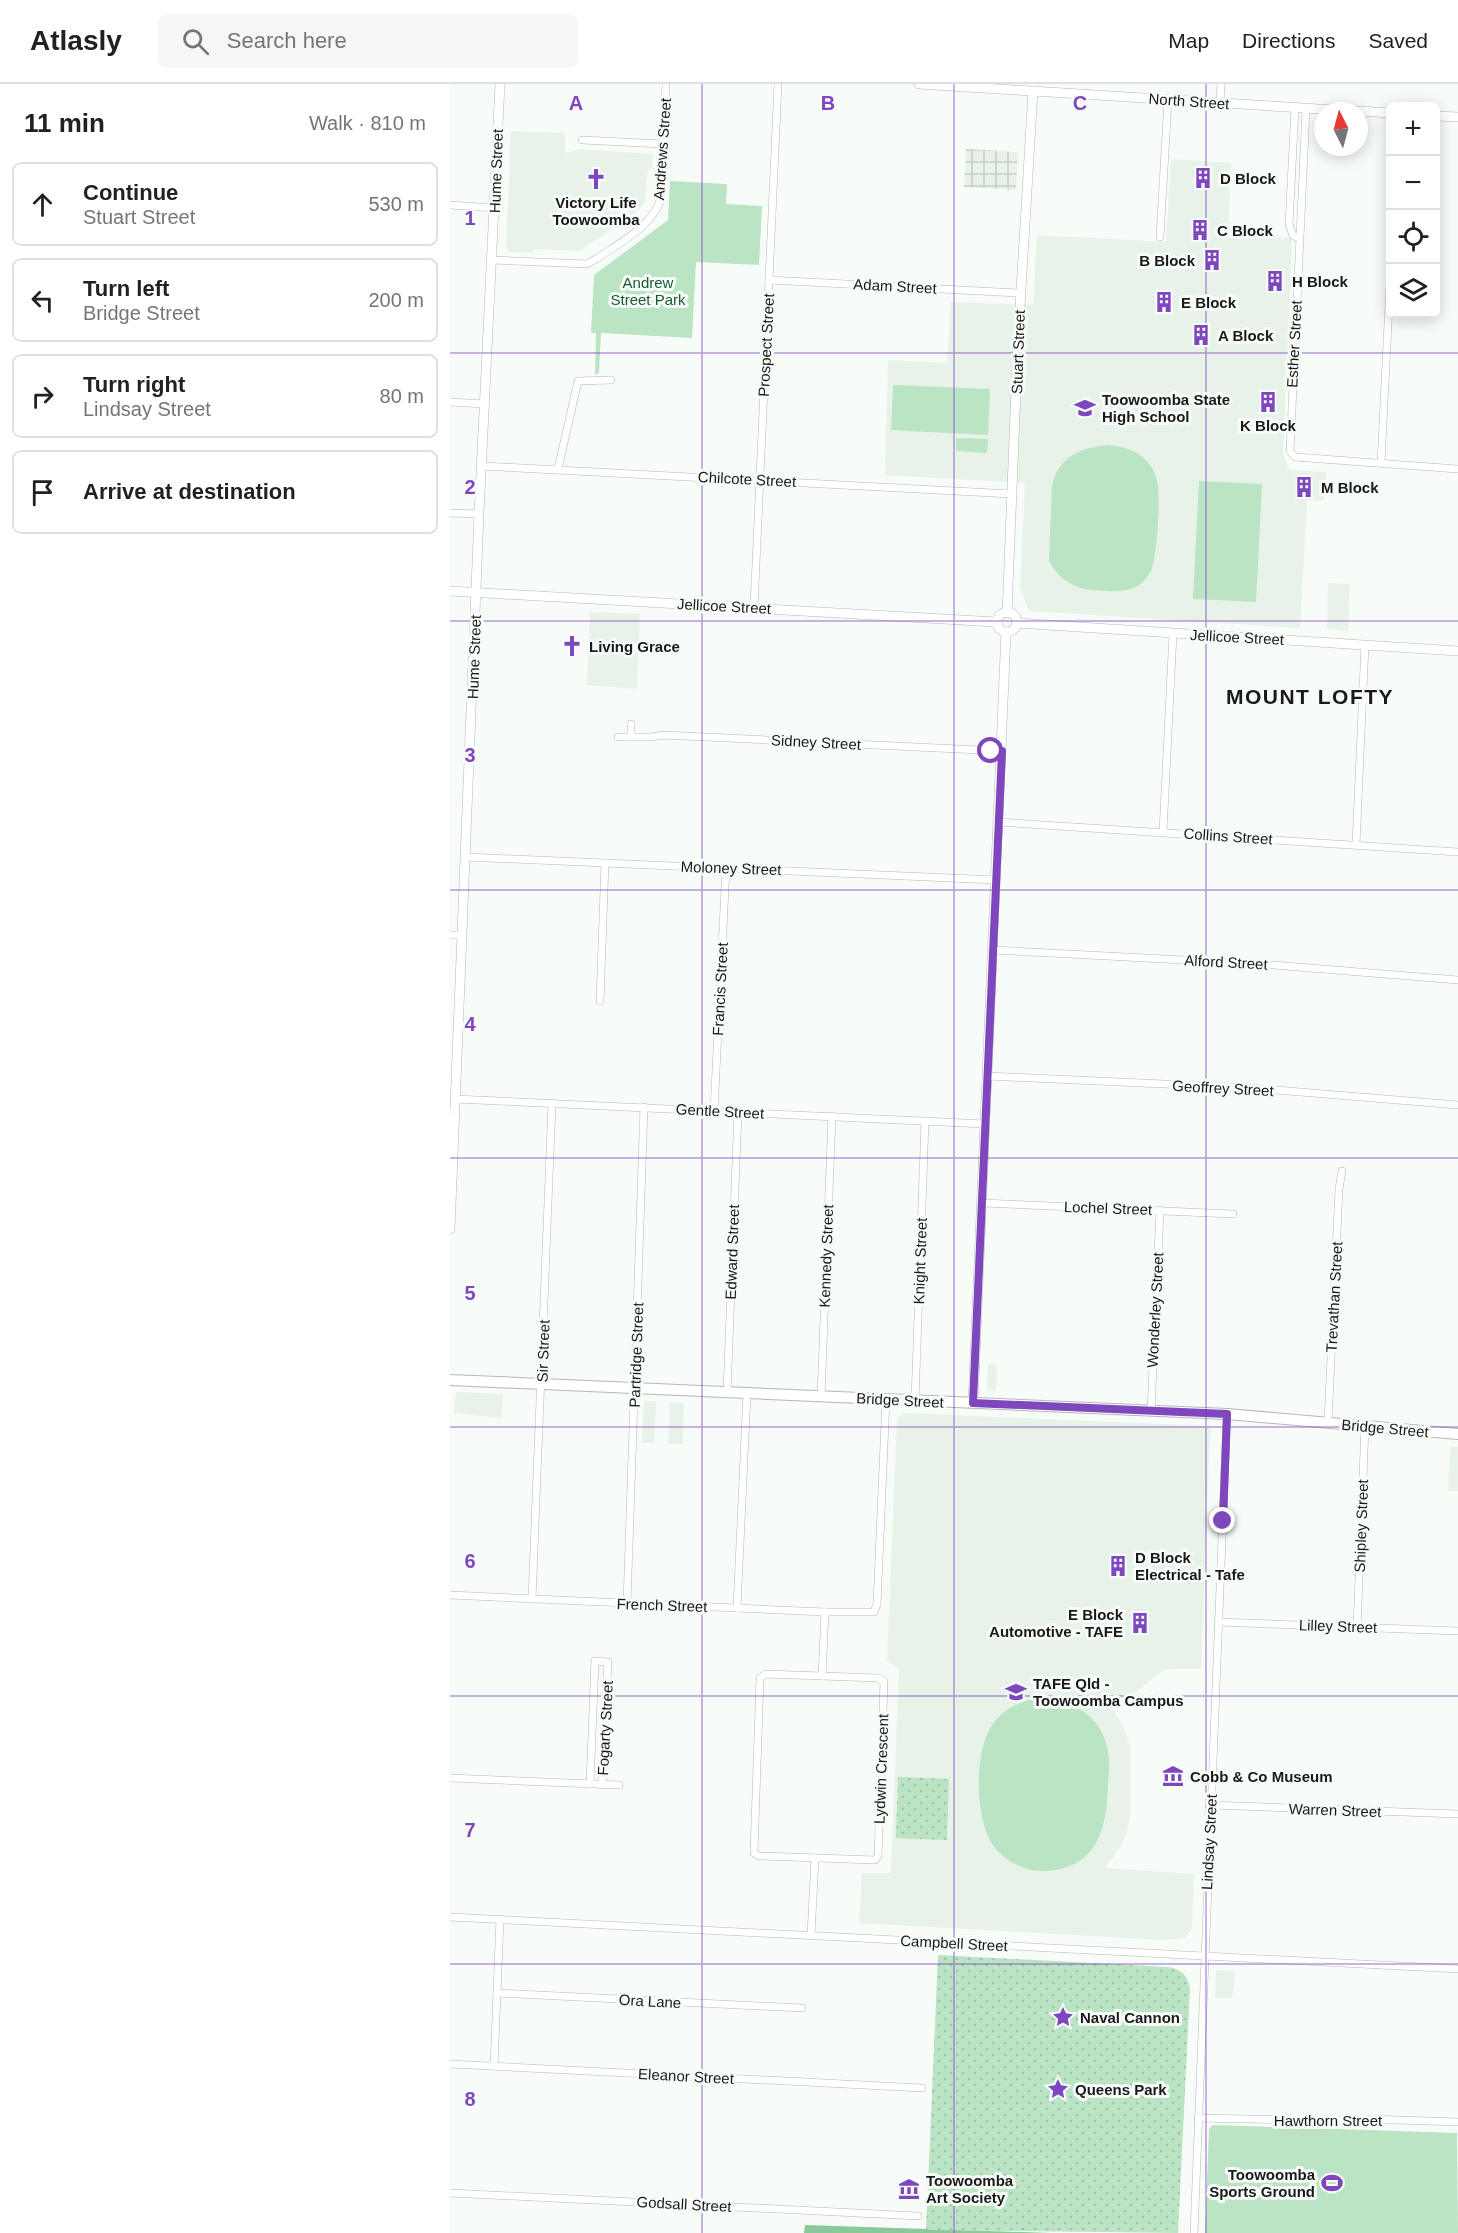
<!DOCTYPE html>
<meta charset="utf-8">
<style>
body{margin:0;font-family:Arial,sans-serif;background:#f6f6f6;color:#202124}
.controls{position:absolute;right:18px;top:18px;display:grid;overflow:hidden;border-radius:9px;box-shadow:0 3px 15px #0003}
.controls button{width:54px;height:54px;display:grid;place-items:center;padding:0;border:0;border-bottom:2px solid #e0e0e0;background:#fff;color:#202124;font:30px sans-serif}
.compass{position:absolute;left:864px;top:18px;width:54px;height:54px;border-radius:50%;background:#fff;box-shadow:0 3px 15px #0003;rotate:354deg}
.stop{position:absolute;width:18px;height:18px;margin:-14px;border:4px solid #7f47be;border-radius:50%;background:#fff}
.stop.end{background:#7f47be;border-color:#fff;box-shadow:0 2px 6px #0008}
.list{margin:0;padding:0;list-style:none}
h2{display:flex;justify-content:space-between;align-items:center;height:78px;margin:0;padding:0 24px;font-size:26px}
h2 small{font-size:20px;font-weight:400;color:#757577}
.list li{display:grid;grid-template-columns:39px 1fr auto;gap:18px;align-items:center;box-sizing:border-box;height:84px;margin:0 12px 12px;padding:0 12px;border:2px solid #e0e0e0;border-radius:9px}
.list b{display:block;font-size:22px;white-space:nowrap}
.list p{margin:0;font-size:20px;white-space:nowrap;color:#757577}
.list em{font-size:20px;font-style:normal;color:#757577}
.icon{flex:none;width:33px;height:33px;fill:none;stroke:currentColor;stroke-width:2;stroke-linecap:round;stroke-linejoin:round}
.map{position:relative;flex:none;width:1008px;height:2149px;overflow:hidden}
header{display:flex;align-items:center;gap:36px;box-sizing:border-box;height:84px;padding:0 30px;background:#fff;border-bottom:2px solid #e0e0e0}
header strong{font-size:28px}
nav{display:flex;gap:33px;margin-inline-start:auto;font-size:21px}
.search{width:420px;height:54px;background:#f6f6f6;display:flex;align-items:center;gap:15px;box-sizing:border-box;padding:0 21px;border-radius:9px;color:#757577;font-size:22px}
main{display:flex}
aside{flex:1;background:#fff}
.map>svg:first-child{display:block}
.built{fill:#e7f2e9}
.industrial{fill:url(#industrial-grid)}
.green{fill:#bbe4c5}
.forest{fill:url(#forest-crowns)}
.garden{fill:url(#garden-dots)}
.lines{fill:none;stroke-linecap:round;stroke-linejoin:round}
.minor-casing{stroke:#b4b8b5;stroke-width:8}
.tertiary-casing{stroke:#b4b8b5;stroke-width:10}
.secondary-casing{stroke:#b4b8b5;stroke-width:12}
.minor{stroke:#fff;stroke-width:7}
.tertiary{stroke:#fff;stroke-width:9}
.secondary{stroke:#fff;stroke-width:10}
.route{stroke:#7f47be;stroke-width:8}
.grid{fill:none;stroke:#7f47be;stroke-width:1.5;stroke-opacity:0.55}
.labels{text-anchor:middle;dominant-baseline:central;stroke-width:6;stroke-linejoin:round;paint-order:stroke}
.street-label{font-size:15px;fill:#191b1a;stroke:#f8fcf9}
.poi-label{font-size:15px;font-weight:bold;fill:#191b1a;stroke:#f8fcf9;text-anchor:start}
.park-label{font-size:15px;fill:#185b32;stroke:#f8fcf9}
.district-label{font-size:21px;font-weight:bold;letter-spacing:1.5px;fill:#191b1a;stroke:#f8fcf9}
.grid-label{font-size:20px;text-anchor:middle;font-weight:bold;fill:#7f47be;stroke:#f8fcf9;stroke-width:6;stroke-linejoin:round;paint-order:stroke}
</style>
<header>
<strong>Atlasly</strong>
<div class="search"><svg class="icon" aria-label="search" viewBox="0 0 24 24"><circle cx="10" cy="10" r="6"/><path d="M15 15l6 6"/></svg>Search here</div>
<nav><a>Map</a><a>Directions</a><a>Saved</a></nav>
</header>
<main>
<aside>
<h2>11 min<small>Walk · 810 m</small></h2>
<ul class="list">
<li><svg class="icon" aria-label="ahead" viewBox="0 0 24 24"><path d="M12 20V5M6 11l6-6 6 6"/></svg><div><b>Continue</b><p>Stuart Street</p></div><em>530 m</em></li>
<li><svg class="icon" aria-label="left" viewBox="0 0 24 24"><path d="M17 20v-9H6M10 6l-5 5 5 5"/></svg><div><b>Turn left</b><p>Bridge Street</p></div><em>200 m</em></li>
<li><svg class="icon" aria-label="right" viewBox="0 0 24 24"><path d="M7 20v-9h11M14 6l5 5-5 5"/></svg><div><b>Turn right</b><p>Lindsay Street</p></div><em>80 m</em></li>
<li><svg class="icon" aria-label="arrive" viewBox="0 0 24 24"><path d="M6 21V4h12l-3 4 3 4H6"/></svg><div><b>Arrive at destination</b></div></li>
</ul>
</aside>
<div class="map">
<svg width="1008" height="2149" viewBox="0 0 1008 2149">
<defs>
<pattern id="industrial-grid" width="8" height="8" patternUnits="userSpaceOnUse" patternTransform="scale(1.5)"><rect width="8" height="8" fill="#e7f2e9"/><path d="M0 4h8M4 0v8" fill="none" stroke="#c6cfc7"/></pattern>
<pattern id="forest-crowns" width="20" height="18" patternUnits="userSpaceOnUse" patternTransform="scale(1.5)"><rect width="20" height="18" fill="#8ac79a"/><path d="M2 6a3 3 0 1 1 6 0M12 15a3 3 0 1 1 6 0" fill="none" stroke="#76aa84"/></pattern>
<pattern id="garden-dots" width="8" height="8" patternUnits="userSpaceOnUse" patternTransform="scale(1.5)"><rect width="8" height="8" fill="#bbe4c5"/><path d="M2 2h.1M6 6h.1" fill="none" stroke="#a0c3a9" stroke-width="1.8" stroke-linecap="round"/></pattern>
</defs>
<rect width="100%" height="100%" fill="#f8fcf9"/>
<g class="built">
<polygon points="61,47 115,49 115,69 131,65 203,70 202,85 198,85 195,118 189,126 130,167 85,165 84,169 59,168 56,163"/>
<polygon points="721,75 781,79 778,150 842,154 833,369 839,386 876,388 874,417 857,416 850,544 579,527 570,504 575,399 435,391 438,276 497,279 501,218 583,221 587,151 716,158"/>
<polygon points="878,499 900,500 898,547 877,545"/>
<polygon points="140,528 190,530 187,605 137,601"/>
<polygon points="538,1280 547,1281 546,1307 537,1307"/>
<polygon points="6,1308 53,1310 52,1334 4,1329"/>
<polygon points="194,1317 206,1317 204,1359 192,1359"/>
<polygon points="220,1318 234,1319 233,1360 218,1360"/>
<polygon points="453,1329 758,1342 760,1345 751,1585 722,1585 712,1587 663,1626 676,1648 680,1664 680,1728 678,1744 672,1760 655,1784 744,1790 742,1845 734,1854 715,1856 409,1839 412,1789 441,1789 449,1584 437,1578 447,1335"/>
<polygon points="1000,1363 1008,1363 1008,1407 998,1407"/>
<polygon points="766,1886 785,1887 782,1914 765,1914"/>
</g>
<polygon class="industrial" points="516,65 568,68 566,106 514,103"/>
<g class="green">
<polygon points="220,97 277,100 276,120 312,122 309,181 246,178 242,254 151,249 149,289 145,291 146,249 141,249 144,191 218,136"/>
<polygon points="443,301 540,305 538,351 441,346"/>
<polygon points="506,354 538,355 537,369 506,367"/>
<path d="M659,361C677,363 692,368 702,384C704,388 706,393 707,397C711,409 707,472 702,484C699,492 692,501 684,504C672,509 656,507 643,506C624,505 608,494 599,477L602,401C609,372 632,363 659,361Z"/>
<polygon points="749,397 812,400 806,518 743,515"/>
<path d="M585,1614C619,1613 653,1631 658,1668C660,1678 659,1689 658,1700C657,1744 648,1785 594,1787C576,1787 558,1779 546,1765C524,1740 523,1666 543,1640C553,1625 568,1619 585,1614Z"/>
<polygon points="763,2041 1007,2049 1008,2149 755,2149 759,2045"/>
</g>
<polygon class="forest" points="355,2141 601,2149 354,2149"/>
<g class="garden">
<polygon points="448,1693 499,1695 497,1756 446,1754"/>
<path d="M488,1871L718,1883C731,1885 738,1891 740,1905L728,2149L476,2146Z"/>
</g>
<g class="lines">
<defs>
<g id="minor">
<polyline points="770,19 771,0"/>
<polyline points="845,24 839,140 843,152 849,153"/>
<polyline points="856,25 840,367 845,373 1008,385"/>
<polyline points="132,56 213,60"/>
<polyline points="0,121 45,124"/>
<polyline points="710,153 718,16"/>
<path d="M42,176L137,180L146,175C168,160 206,140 211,113L216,0"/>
<polyline points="319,196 570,209"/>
<polyline points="0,318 35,320"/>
<polyline points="931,379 940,200"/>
<polyline points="32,382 562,410"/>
<polyline points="108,385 128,297 161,296"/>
<polyline points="0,429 29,430"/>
<polyline points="304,523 328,0"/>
<polyline points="168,653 200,653 214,651 551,667"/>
<polyline points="181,653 181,640"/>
<polyline points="548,738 1008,768"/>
<polyline points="713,748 723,550"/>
<polyline points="906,760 915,561"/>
<polyline points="16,773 546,796"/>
<polyline points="0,851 12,851"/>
<polyline points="543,866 810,880 1008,896"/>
<polyline points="150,917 155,779"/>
<polyline points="537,992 801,1004 1008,1021"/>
<polyline points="5,1015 535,1040"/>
<polyline points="264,1027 276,784"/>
<polyline points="532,1119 783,1130"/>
<polyline points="277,1308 288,1028"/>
<polyline points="371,1312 382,1032"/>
<polyline points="465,1317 475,1037"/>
<polyline points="701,1327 710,1126"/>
<polyline points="878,1338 889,1105 892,1087"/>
<polyline points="0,1511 375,1528 424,1528 427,1520 436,1315"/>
<polyline points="82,1515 102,1019"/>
<polyline points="177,1519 194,1023"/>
<polyline points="287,1524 297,1309"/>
<polyline points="768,1538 1008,1547"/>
<polyline points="907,1543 915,1342"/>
<polygon points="316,1590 428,1594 434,1597 428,1772 425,1776 309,1772 304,1769 310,1594"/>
<polyline points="372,1592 375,1528"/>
<polyline points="0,1694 169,1701"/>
<polyline points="140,1700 145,1577 158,1578 152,1701"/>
<polyline points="761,1721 1008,1730"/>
<polyline points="0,1833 1008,1885"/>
<polyline points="361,1851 365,1774"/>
<polyline points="47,1909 352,1924"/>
<polyline points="0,1980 472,2004"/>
<polyline points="44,1982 50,1835"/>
<polyline points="748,2034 886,2037 919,2035 1008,2038"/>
<polyline points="0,2109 468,2132"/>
<polyline points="744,2149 777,1330"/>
</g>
<g id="tertiary">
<polyline points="469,0 901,27"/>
<polyline points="909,27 940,29"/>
<polyline points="986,32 1008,33"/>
<polyline points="0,507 547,538"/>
<circle cx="557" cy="538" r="10"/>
<polyline points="557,529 568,256 583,7"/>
<polyline points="566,539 1008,567"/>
<polyline points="0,1145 29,430 50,0"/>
<polyline points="523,1319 556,548"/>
</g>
<polyline id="secondary" points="0,1296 777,1330 1008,1350"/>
</defs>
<use href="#minor" class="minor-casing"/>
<use href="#tertiary" class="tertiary-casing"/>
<use href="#secondary" class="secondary-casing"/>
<use href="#minor" class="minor"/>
<use href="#tertiary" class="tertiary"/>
<use href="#secondary" class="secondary"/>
</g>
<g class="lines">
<polyline class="route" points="541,667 552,667 523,1319 777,1330 773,1437"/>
</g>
<path class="grid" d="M252,0V2149M504,0V2149M756,0V2149M0,269H1008M0,537H1008M0,806H1008M0,1074H1008M0,1343H1008M0,1612H1008M0,1880H1008"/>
<defs>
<symbol id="building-bare" viewBox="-9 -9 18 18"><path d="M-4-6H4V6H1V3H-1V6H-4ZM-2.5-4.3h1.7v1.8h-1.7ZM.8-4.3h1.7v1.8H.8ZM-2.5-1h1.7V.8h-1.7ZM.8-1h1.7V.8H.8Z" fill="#7f47be" stroke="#f8fcf9" stroke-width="2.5" paint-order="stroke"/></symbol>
<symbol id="church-bare" viewBox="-9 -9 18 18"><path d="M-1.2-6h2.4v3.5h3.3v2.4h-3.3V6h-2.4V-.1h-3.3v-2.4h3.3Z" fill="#7f47be" stroke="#f8fcf9" stroke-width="2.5" paint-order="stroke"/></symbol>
<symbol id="school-bare" viewBox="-9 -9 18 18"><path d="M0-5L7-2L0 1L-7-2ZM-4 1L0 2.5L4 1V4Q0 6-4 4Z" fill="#7f47be" stroke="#f8fcf9" stroke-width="2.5" paint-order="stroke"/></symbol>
<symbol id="university-bare" viewBox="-9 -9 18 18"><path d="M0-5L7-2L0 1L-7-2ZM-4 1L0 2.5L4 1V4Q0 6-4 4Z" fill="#7f47be" stroke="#f8fcf9" stroke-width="2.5" paint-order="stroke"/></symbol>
<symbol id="museum-bare" viewBox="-9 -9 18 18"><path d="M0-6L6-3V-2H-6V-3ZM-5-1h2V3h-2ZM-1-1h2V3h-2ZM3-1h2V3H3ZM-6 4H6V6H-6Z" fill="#7f47be" stroke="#f8fcf9" stroke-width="2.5" paint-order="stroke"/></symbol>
<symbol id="sight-bare" viewBox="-9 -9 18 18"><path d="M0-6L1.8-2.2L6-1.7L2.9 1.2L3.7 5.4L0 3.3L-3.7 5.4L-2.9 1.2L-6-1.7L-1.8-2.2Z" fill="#7f47be" stroke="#f8fcf9" stroke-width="2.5" paint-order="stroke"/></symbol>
<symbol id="stadium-bare" viewBox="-9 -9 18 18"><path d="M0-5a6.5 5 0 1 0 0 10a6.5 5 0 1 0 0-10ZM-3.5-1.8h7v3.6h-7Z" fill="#7f47be" stroke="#f8fcf9" stroke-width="2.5" paint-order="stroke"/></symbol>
</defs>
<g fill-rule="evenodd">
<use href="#building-bare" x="738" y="79" width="30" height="30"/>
<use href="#church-bare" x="131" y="80" width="30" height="30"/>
<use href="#building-bare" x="735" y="131" width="30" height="30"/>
<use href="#building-bare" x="747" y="161" width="30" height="30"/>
<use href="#building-bare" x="810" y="182" width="30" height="30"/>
<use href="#building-bare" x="699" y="203" width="30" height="30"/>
<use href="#building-bare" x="736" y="236" width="30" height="30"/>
<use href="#building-bare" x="803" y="303" width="30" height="30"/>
<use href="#school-bare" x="620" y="309" width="30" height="30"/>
<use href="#building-bare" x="839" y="388" width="30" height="30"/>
<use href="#church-bare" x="107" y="547" width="30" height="30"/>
<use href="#building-bare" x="653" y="1467" width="30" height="30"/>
<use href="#building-bare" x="675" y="1524" width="30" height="30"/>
<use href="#university-bare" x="551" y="1593" width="30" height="30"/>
<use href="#museum-bare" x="708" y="1677" width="30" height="30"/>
<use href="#sight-bare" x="598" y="1918" width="30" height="30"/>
<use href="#sight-bare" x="593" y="1990" width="30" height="30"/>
<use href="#stadium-bare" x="867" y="2084" width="30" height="30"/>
<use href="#museum-bare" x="444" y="2090" width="30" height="30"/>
</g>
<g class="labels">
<g class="street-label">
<text transform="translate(739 17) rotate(4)">North Street</text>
<text transform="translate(212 65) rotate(-86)">Andrews Street</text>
<text transform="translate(46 87) rotate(-88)">Hume Street</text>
<text transform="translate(445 202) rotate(3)">Adam Street</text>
<text transform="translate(844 260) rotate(-87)">Esther Street</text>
<text transform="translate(316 261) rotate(-87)">Prospect Street</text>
<text transform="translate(568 268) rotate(-88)">Stuart Street</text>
<text transform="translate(297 395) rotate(3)">Chilcote Street</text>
<text transform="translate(274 522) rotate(3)">Jellicoe Street</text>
<text transform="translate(787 553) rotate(3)">Jellicoe Street</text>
<text transform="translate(24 573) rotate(-88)">Hume Street</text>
<text transform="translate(366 658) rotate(3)">Sidney Street</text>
<text transform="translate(778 752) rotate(4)">Collins Street</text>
<text transform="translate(281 784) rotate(2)">Moloney Street</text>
<text transform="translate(776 878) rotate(3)">Alford Street</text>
<text transform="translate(270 905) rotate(-87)">Francis Street</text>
<text transform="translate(773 1004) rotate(3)">Geoffrey Street</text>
<text transform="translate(270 1027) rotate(3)">Gentle Street</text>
<text transform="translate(658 1124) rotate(2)">Lochel Street</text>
<text transform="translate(282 1168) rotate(-88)">Edward Street</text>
<text transform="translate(376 1172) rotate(-88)">Kennedy Street</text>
<text transform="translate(470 1177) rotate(-88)">Knight Street</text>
<text transform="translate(884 1213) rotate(-87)">Trevathan Street</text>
<text transform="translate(705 1226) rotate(-87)">Wonderley Street</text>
<text transform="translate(93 1267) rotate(-88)">Sir Street</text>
<text transform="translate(186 1271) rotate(-88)">Partridge Street</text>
<text transform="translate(450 1316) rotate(3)">Bridge Street</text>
<text transform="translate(935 1344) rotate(5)">Bridge Street</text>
<text transform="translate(911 1442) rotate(-88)">Shipley Street</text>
<text transform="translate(212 1521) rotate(2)">French Street</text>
<text transform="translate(888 1542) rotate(2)">Lilley Street</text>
<text transform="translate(155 1644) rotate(-87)">Fogarty Street</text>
<text transform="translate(431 1685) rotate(-88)">Lydwin Crescent</text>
<text transform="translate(885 1726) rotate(2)">Warren Street</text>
<text transform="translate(759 1758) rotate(-87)">Lindsay Street</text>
<text transform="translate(504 1859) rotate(3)">Campbell Street</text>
<text transform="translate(200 1917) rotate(3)">Ora Lane</text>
<text transform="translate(236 1992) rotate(3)">Eleanor Street</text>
<text x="878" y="2036">Hawthorn Street</text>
<text transform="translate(234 2120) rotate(3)">Godsall Street</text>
</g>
<g class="poi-label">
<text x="770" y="94">D Block</text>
<text x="146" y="118" text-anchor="middle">Victory Life<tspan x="146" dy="17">Toowoomba</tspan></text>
<text x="767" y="146">C Block</text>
<text x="745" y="176" text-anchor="end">B Block</text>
<text x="842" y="197">H Block</text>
<text x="731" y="218">E Block</text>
<text x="768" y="251">A Block</text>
<text x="652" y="315">Toowoomba State<tspan x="652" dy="17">High School</tspan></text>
<text x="818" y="341" text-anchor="middle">K Block</text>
<text x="871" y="403">M Block</text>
<text x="139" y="562">Living Grace</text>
<text x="685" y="1473">D Block<tspan x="685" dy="17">Electrical - Tafe</tspan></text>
<text x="673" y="1530" text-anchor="end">E Block<tspan x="673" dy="17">Automotive - TAFE</tspan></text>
<text x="583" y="1599">TAFE Qld -<tspan x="583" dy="17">Toowoomba Campus</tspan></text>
<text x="740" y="1692">Cobb &amp; Co Museum</text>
<text x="630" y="1933">Naval Cannon</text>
<text x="625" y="2005">Queens Park</text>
<text x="865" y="2090" text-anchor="end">Toowoomba<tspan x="865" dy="17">Sports Ground</tspan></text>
<text x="476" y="2096">Toowoomba<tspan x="476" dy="17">Art Society</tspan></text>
</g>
<g class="park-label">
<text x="198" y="198">Andrew<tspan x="198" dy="17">Street Park</tspan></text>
</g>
<g class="district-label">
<text x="860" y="612">MOUNT LOFTY</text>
</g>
</g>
<g class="grid-label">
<text x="126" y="26">A</text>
<text x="378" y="26">B</text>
<text x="630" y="26">C</text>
<text x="20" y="141">1</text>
<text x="20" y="410">2</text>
<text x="20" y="678">3</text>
<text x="20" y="947">4</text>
<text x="20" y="1216">5</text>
<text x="20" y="1484">6</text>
<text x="20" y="1753">7</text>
<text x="20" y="2022">8</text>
</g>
</svg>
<div class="controls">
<button>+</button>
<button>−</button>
<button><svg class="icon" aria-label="locate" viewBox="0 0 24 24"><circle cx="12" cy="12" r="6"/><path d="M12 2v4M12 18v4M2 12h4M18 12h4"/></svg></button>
<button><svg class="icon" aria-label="layers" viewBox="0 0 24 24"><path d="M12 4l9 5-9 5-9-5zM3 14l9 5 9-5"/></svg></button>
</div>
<svg class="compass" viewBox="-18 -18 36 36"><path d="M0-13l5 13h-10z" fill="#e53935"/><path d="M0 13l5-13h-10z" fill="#757577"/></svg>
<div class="stop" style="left:541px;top:667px"></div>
<div class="stop end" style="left:773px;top:1437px"></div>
</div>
</main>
